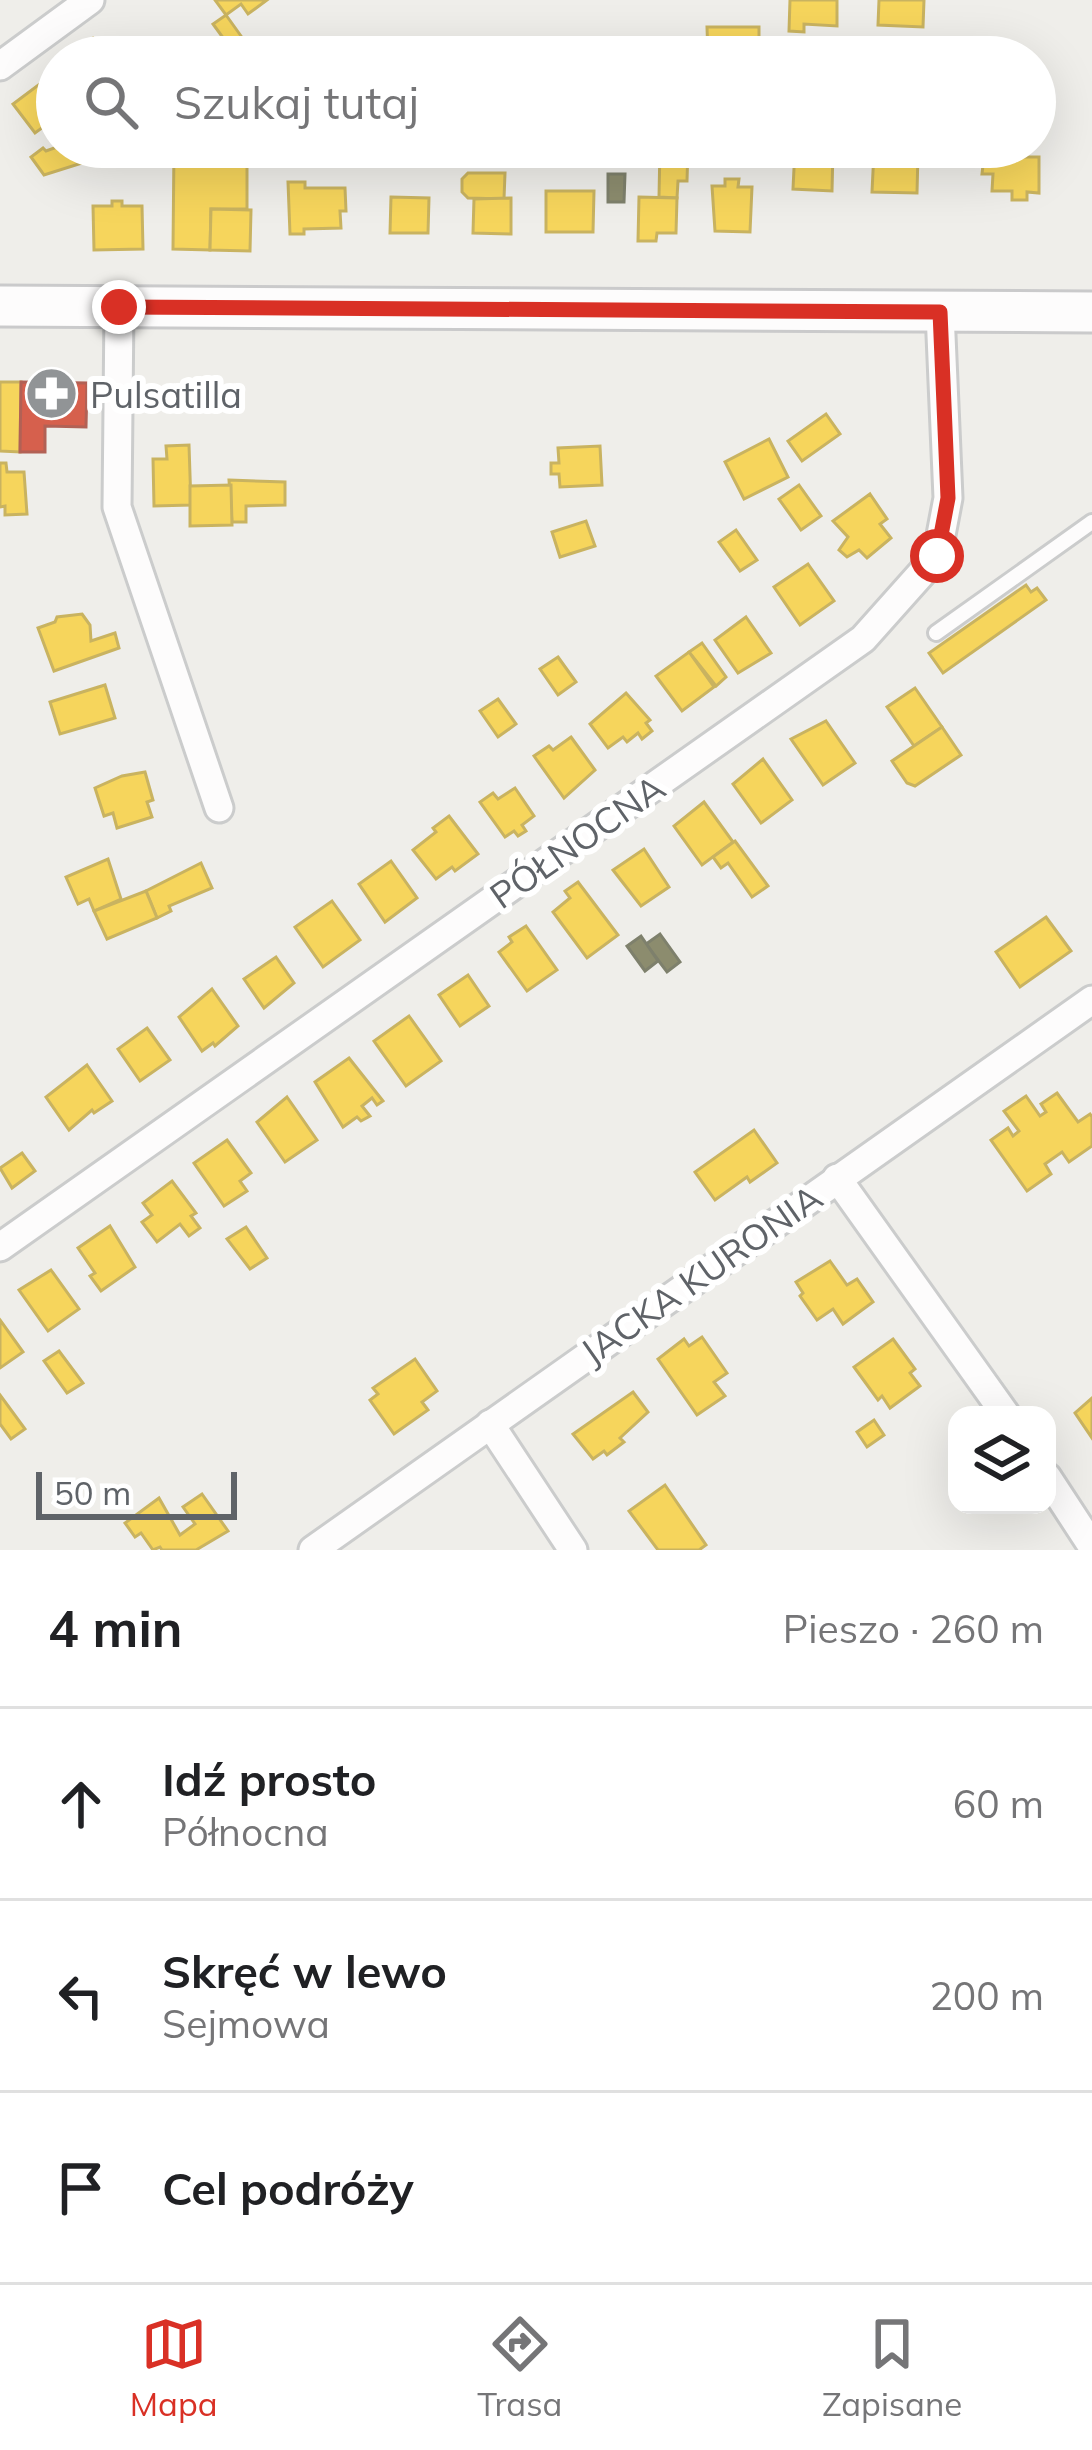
<!DOCTYPE html>
<html lang="pl">
<meta charset="utf-8">
<style>
body{margin:0;font-family:Mulish,sans-serif;background:#f6f6f6;color:#202124}
.controls{position:absolute;right:36px;bottom:36px;display:grid;overflow:hidden;border-radius:24px;box-shadow:0 12px 48px #0002}
.controls button{width:108px;height:108px;display:grid;place-items:center;padding:0;border:0;border-bottom:3px solid #e0e0e0;background:#fff;color:#202124;font:60px sans-serif}
.scale{position:absolute;left:36px;bottom:30px;width:201px;box-sizing:border-box;padding-left:12px;border:6px solid #5f6368;border-top:0;font-size:33px;line-height:42px;white-space:nowrap;color:#5f6368;-webkit-text-stroke:9px #fff;paint-order:stroke}
.stop{position:absolute;width:36px;height:36px;margin:-27px;border:9px solid #d93025;border-radius:50%;background:#fff}
.stop.end{background:#d93025;border-color:#fff;box-shadow:0 3px 12px #0008}
.list{margin:0;padding:0;list-style:none}
h2{display:flex;justify-content:space-between;align-items:center;height:156px;margin:0;padding:0 48px;font-size:51px}
h2 small{font-size:39px;font-weight:400;color:#757577}
.list li{display:grid;grid-template-columns:78px 1fr auto;gap:36px;align-items:center;box-sizing:border-box;height:192px;padding:0 48px;border-top:3px solid #e0e0e0}
.list b{display:block;font-size:45px;white-space:nowrap}
.list p{margin:0;font-size:39px;white-space:nowrap;color:#757577}
.list em{font-size:39px;font-style:normal;color:#757577}
.icon{flex:none;width:66px;height:66px;fill:none;stroke:currentColor;stroke-width:2;stroke-linecap:round;stroke-linejoin:round}
.map{position:relative;flex:none;width:1092px;height:1550px;overflow:hidden}
.search{position:absolute;background:#fff;box-shadow:0 12px 48px #0002;left:36px;right:36px;top:36px;height:132px;display:flex;align-items:center;gap:30px;box-sizing:border-box;padding:0 42px;border-radius:66px;color:#757577;font-size:45px}
.sheet{height:732px;background:#fff}
nav{display:flex;justify-content:space-around;align-items:center;box-sizing:border-box;height:168px;border-top:3px solid #e0e0e0;background:#fff;font-size:33px;color:#757577}
nav a{display:grid;justify-items:center;gap:6px}
nav .on{color:#d93025}
.map>svg:first-child{display:block}
.homes{fill:#f6d55c;stroke:#c9b360;stroke-width:3}
.shops{fill:#d6604d;stroke:#b26155;stroke-width:3}
.industry{fill:#8c8c6e;stroke:#7e806c;stroke-width:3}
.lines{fill:none;stroke-linecap:round;stroke-linejoin:round}
.lane-casing{stroke:#cbcccc;stroke-width:20}
.street-casing{stroke:#cbcccc;stroke-width:33}
.secondary-casing{stroke:#cacacb;stroke-width:45}
.lane{stroke:#fdfcfc;stroke-width:14}
.street{stroke:#fdfcfc;stroke-width:27}
.secondary{stroke:#fdfcfc;stroke-width:39}
.route{stroke:#d93025;stroke-width:15}
.labels{text-anchor:middle;dominant-baseline:central;stroke-width:12;stroke-linejoin:round;paint-order:stroke}
.poi-label{font-size:36px;fill:#5f6368;stroke:#fff;text-anchor:start}
.street-label{font-size:36px;fill:#5f6368;stroke:#fff}
</style>
<div class="map">
<svg width="1092" height="1550" viewBox="0 0 1092 1550">
<rect width="100%" height="100%" fill="#efeeea"/>
<g class="homes">
<polygon points="215,0 267,0 248,14 241,4 226,15"/>
<polygon points="790,0 837,0 837,26 804,24 804,32 789,31"/>
<polygon points="879,0 924,0 923,27 878,25"/>
<polygon points="226,15 256,57 237,57 213,24"/>
<polygon points="707,27 759,27 759,57 708,57"/>
<polygon points="93,38 106,57 71,57 69,55"/>
<polygon points="45,80 57,96 57,117 35,133 13,104"/>
<polygon points="57,147 113,147 117,152 44,175 31,157 43,148 46,151"/>
<polygon points="174,147 247,147 247,209 211,209 210,250 173,249"/>
<polygon points="660,147 688,147 687,181 678,181 677,198 659,197"/>
<polygon points="985,147 1004,147 1004,157 1039,157 1039,193 1027,192 1027,200 1012,200 1012,191 992,191 993,174 982,174"/>
<polygon points="795,148 833,149 832,191 793,189"/>
<polygon points="874,151 918,153 917,193 872,192"/>
<polygon points="468,173 505,173 504,199 468,198 462,192 462,179"/>
<polygon points="725,179 739,179 738,187 752,187 750,232 715,231 712,186 725,186"/>
<polygon points="288,182 305,182 305,188 345,188 346,211 340,211 341,228 304,229 304,234 290,234"/>
<polygon points="546,191 594,191 593,232 546,232"/>
<polygon points="391,197 429,198 428,233 390,233"/>
<polygon points="639,197 677,198 676,233 657,233 656,241 638,241"/>
<polygon points="511,198 511,234 473,233 474,199"/>
<polygon points="112,201 122,201 122,206 142,206 143,249 94,250 93,206 112,206"/>
<polygon points="211,209 251,210 250,251 210,250"/>
<polygon points="0,382 21,382 20,452 0,451"/>
<polygon points="826,414 840,434 802,461 788,441"/>
<polygon points="769,439 788,477 744,499 725,462"/>
<polygon points="189,445 191,505 154,506 153,459 167,459 166,446"/>
<polygon points="600,446 602,485 560,487 559,474 551,474 551,463 559,463 558,448"/>
<polygon points="0,463 6,463 7,472 24,472 27,514 5,515 5,506 0,507"/>
<polygon points="229,480 285,482 285,505 246,506 246,522 232,522"/>
<polygon points="231,485 232,525 190,526 190,486"/>
<polygon points="799,485 821,516 801,530 779,499"/>
<polygon points="870,494 887,519 880,524 891,538 867,558 859,550 847,557 839,550 848,537 833,521"/>
<polygon points="586,521 595,546 560,557 552,532"/>
<polygon points="736,530 757,560 740,571 719,542"/>
<polygon points="808,564 834,601 800,625 774,587"/>
<polygon points="1026,585 1031,592 1037,588 1046,600 943,673 929,653"/>
<polygon points="82,614 90,625 91,641 115,633 119,648 54,671 38,628 55,622 57,617"/>
<polygon points="746,617 771,653 738,673 715,640"/>
<polygon points="702,643 726,677 716,686 689,652"/>
<polygon points="689,652 714,687 682,711 656,676"/>
<polygon points="558,657 576,682 558,695 540,669"/>
<polygon points="105,685 115,718 60,734 50,702"/>
<polygon points="915,688 942,727 914,746 887,707"/>
<polygon points="626,693 650,720 646,723 652,731 642,739 638,733 627,742 623,737 608,748 590,724"/>
<polygon points="498,699 516,724 498,737 480,711"/>
<polygon points="826,721 855,763 823,785 791,739"/>
<polygon points="942,727 961,755 915,786 907,783 892,761"/>
<polygon points="571,737 595,770 564,798 534,756 549,746 553,750"/>
<polygon points="763,759 792,800 761,823 733,784"/>
<polygon points="145,772 153,800 147,802 152,817 117,828 113,813 104,816 95,788 122,776"/>
<polygon points="515,788 534,816 522,825 526,831 518,836 514,831 505,837 480,802 493,793 498,799"/>
<polygon points="704,802 733,842 702,865 674,826"/>
<polygon points="449,816 478,854 455,871 452,867 436,879 413,850 436,832 433,828"/>
<polygon points="735,841 768,886 752,897 728,863 721,868 713,857"/>
<polygon points="644,849 669,887 641,906 613,870"/>
<polygon points="108,859 121,899 94,911 89,899 78,904 66,877"/>
<polygon points="391,861 417,898 385,922 359,884"/>
<polygon points="201,863 212,888 169,906 171,911 157,918 146,891"/>
<polygon points="578,882 618,935 587,958 553,912 570,898 565,891"/>
<polygon points="146,891 157,918 107,939 94,911"/>
<polygon points="332,901 360,940 323,967 295,927"/>
<polygon points="1046,917 1071,951 1020,987 996,952"/>
<polygon points="526,926 557,970 527,991 499,952 512,942 509,937"/>
<polygon points="276,957 294,983 264,1008 244,979"/>
<polygon points="468,975 489,1006 460,1026 439,995"/>
<polygon points="212,989 238,1026 215,1046 213,1043 202,1051 179,1017"/>
<polygon points="409,1016 441,1061 406,1086 374,1041"/>
<polygon points="147,1028 170,1060 140,1081 118,1049"/>
<polygon points="349,1058 383,1101 377,1105 372,1098 362,1106 370,1116 361,1121 357,1117 343,1127 315,1082"/>
<polygon points="87,1065 112,1101 94,1113 92,1110 69,1130 46,1097"/>
<polygon points="1057,1093 1078,1122 1090,1114 1092,1117 1092,1146 1069,1162 1062,1152 1045,1164 1051,1174 1027,1191 991,1140 1008,1128 1013,1136 1019,1131 1004,1111 1026,1096 1040,1116 1046,1112 1041,1104"/>
<polygon points="287,1097 317,1140 285,1162 257,1122"/>
<polygon points="754,1130 777,1163 750,1182 747,1177 715,1200 695,1172"/>
<polygon points="227,1140 251,1173 240,1181 247,1191 224,1206 194,1163"/>
<polygon points="22,1153 35,1171 12,1188 0,1168"/>
<polygon points="172,1181 196,1213 191,1216 200,1228 189,1236 180,1224 157,1242 142,1222 152,1215 143,1203"/>
<polygon points="110,1226 135,1267 101,1291 90,1276 95,1273 78,1248"/>
<polygon points="246,1227 267,1258 250,1269 227,1239"/>
<polygon points="830,1261 847,1285 857,1279 873,1302 843,1324 833,1309 817,1320 800,1296 803,1293 796,1282"/>
<polygon points="51,1270 79,1309 48,1331 19,1290"/>
<polygon points="0,1320 23,1352 0,1368"/>
<polygon points="702,1337 727,1373 714,1382 725,1396 697,1415 658,1359 684,1339 689,1346"/>
<polygon points="893,1339 915,1369 910,1373 920,1386 890,1408 882,1396 878,1400 854,1367"/>
<polygon points="59,1351 83,1383 67,1393 44,1361"/>
<polygon points="415,1359 437,1391 422,1402 428,1410 394,1434 370,1400 378,1394 373,1388"/>
<polygon points="633,1392 648,1412 620,1438 624,1442 607,1455 604,1451 593,1459 573,1434"/>
<polygon points="0,1395 25,1429 11,1439 0,1424"/>
<polygon points="1092,1398 1092,1438 1075,1413"/>
<polygon points="874,1420 884,1435 867,1447 857,1432"/>
<polygon points="665,1485 706,1545 699,1550 658,1550 629,1511"/>
<polygon points="202,1494 228,1531 196,1550 162,1550 160,1547 153,1550 141,1533 135,1537 125,1523 159,1498 180,1535 195,1524 183,1507"/>
</g>
<polygon class="shops" points="21,382 87,383 86,427 45,426 45,452 20,452"/>
<g class="industry">
<polygon points="608,174 625,174 624,202 608,202"/>
<polygon points="660,934 680,962 667,972 646,944"/>
<polygon points="641,936 658,961 645,971 627,946"/>
</g>
<g class="lines">
<defs>
<polyline id="lane" points="936,633 1092,522"/>
<g id="street">
<polyline points="0,66 90,0"/>
<polyline points="119,307 117,507 219,808"/>
<polyline points="837,1178 1006,1415"/>
<polyline points="0,1247 863,639 937,556 948,498 940,312"/>
<polyline points="490,1424 573,1550"/>
<polyline points="1047,1477 1092,1546"/>
<polyline points="313,1550 1092,1000"/>
</g>
<polyline id="secondary" points="0,306 1092,312"/>
</defs>
<use href="#lane" class="lane-casing"/>
<use href="#street" class="street-casing"/>
<use href="#secondary" class="secondary-casing"/>
<use href="#lane" class="lane"/>
<use href="#street" class="street"/>
<use href="#secondary" class="secondary"/>
</g>
<g class="lines">
<polyline class="route" points="119,307 940,312 948,498 937,556"/>
</g>
<defs>
<symbol id="pharmacy-disc" viewBox="-11 -11 22 22"><circle r="9.5" fill="#919496" stroke="#fff"/><path d="M-2-6h4v4h4v4h-4v4h-4v-4h-4v-4h4Z" fill="#fff"/></symbol>
</defs>
<g fill-rule="evenodd">
<use href="#pharmacy-disc" x="22" y="364" width="59" height="59"/>
</g>
<g class="labels">
<g class="poi-label">
<text x="90" y="394">Pulsatilla</text>
</g>
<g class="street-label">
<text transform="translate(577 841) rotate(-35)">PÓŁNOCNA</text>
<text transform="translate(701 1274) rotate(-35)">JACKA KURONIA</text>
</g>
</g>
</svg>
<div class="controls">
<button><svg class="icon" aria-label="layers" viewBox="0 0 24 24"><path d="M12 4l9 5-9 5-9-5zM3 14l9 5 9-5"/></svg></button>
</div>
<div class="scale">50 m</div>
<div class="stop" style="left:937px;top:556px"></div>
<div class="stop end" style="left:119px;top:307px"></div>
<div class="search"><svg class="icon" aria-label="search" viewBox="0 0 24 24"><circle cx="10" cy="10" r="6"/><path d="M15 15l6 6"/></svg>Szukaj tutaj</div>
</div>
<section class="sheet">
<h2>4 min<small>Pieszo · 260 m</small></h2>
<ul class="list">
<li><svg class="icon" aria-label="ahead" viewBox="0 0 24 24"><path d="M12 20V5M6 11l6-6 6 6"/></svg><div><b>Idź prosto</b><p>Północna</p></div><em>60 m</em></li>
<li><svg class="icon" aria-label="left" viewBox="0 0 24 24"><path d="M17 20v-9H6M10 6l-5 5 5 5"/></svg><div><b>Skręć w lewo</b><p>Sejmowa</p></div><em>200 m</em></li>
<li><svg class="icon" aria-label="arrive" viewBox="0 0 24 24"><path d="M6 21V4h12l-3 4 3 4H6"/></svg><div><b>Cel podróży</b></div></li>
</ul>
</section>
<nav>
<a class="on"><svg class="icon" aria-label="map" viewBox="0 0 24 24"><path d="M3 6l6-2 6 2 6-2v14l-6 2-6-2-6 2zM9 4v14M15 6v14"/></svg>Mapa</a>
<a><svg class="icon" aria-label="directions" viewBox="0 0 24 24"><path d="M12 3l9 9-9 9-9-9zM9 14v-3h6M13 9l2 2-2 2"/></svg>Trasa</a>
<a><svg class="icon" aria-label="saved" viewBox="0 0 24 24"><path d="M7 4h10v16l-5-4-5 4z"/></svg>Zapisane</a>
</nav>
